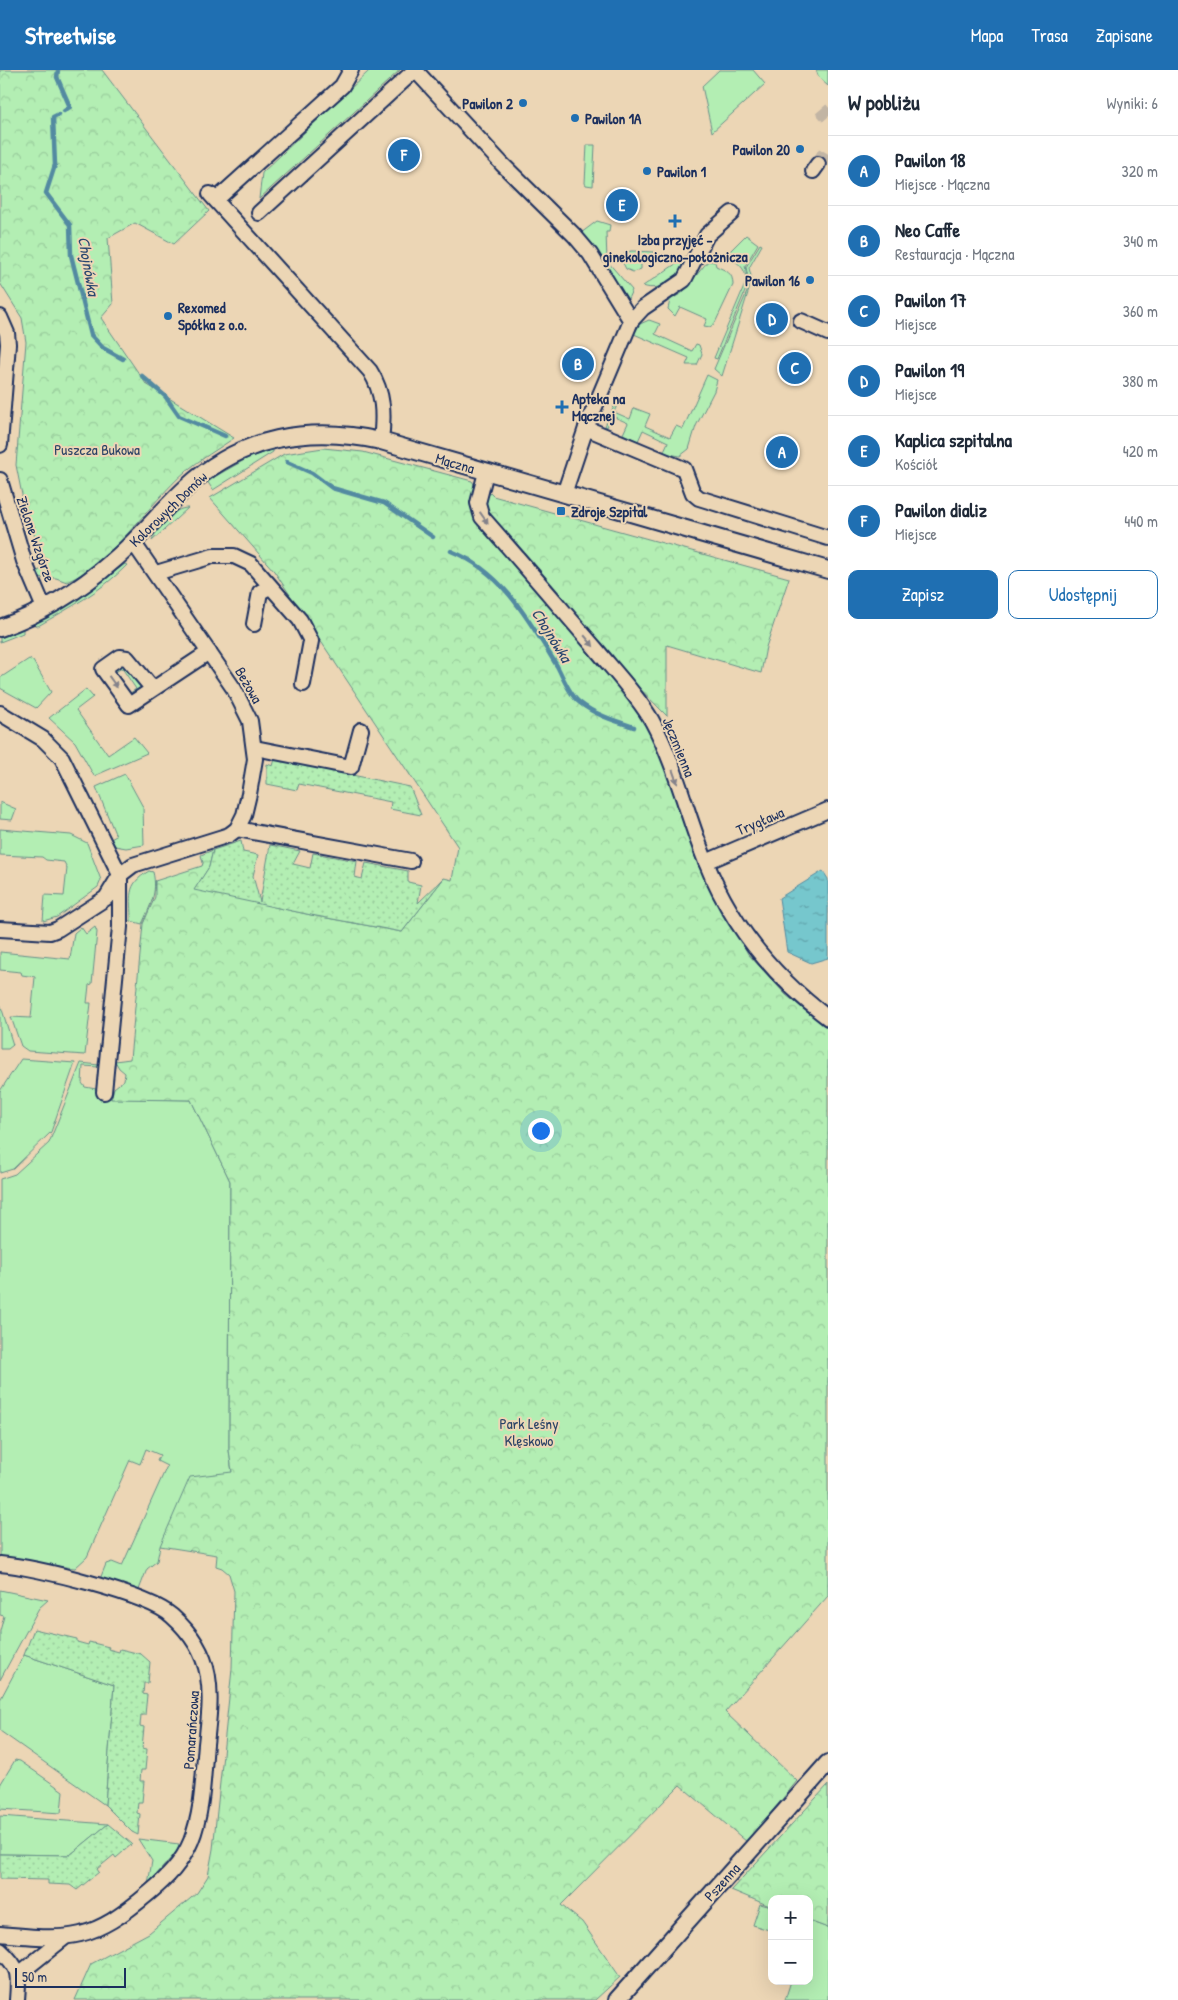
<!DOCTYPE html>
<html lang="pl">
<meta charset="utf-8">
<style>
body{margin:0;font-family:"Patrick Hand",sans-serif;background:#f6f6f7;color:#1f2937}
.controls{position:absolute;right:15px;bottom:15px;display:grid;overflow:hidden;border-radius:10px;box-shadow:0 5px 20px #0002}
.controls button{width:45px;height:45px;display:grid;place-items:center;padding:0;border:0;border-bottom:1px solid #e0e1e3;background:#fff;color:#1f2937;font:25px sans-serif}
.scale{position:absolute;left:15px;bottom:12px;width:111px;box-sizing:border-box;padding-left:5px;border:2px solid #1b2f5e;border-top:0;font-size:14px;line-height:18px;white-space:nowrap;color:#1b2f5e;-webkit-text-stroke:4px #ecd6b5;paint-order:stroke}
.you{position:absolute;left:540px;top:1060px;width:18px;height:18px;margin:-12px;border:4px solid #fff;border-radius:50%;background:#1a73e8;box-shadow:0 0 0 8px #1a73e833}
.badge{display:grid;place-items:center;width:32px;height:32px;border-radius:50%;background:#1f6fb2;color:#fff;font-size:16px;font-weight:700}
.pin{position:absolute;translate:-50% -50%;border:2px solid #fff;box-shadow:0 1px 5px #0006}
.list{margin:0;padding:0;list-style:none}
h2{display:flex;justify-content:space-between;align-items:center;height:65px;margin:0;padding:0 20px;font-size:21px}
h2 small{font-size:16px;font-weight:400;color:#747a83}
.list li{display:grid;grid-template-columns:32px 1fr auto;gap:15px;align-items:center;box-sizing:border-box;height:70px;padding:0 20px;border-top:1px solid #e0e1e3}
.list b{display:block;font-size:19px;white-space:nowrap}
.list p{margin:0;font-size:16px;white-space:nowrap;color:#747a83}
.list em{font-size:16px;font-style:normal;color:#747a83}
.actions{display:flex;gap:10px;padding:15px 20px}
.actions a{flex:1;padding:11px 0;border:1px solid #1f6fb2;border-radius:10px;text-align:center;font-size:18px;color:#1f6fb2}
.actions .main{background:#1f6fb2;color:#fff}
.map{position:relative;flex:none;width:828px;height:1930px;overflow:hidden}
header{display:flex;align-items:center;gap:30px;box-sizing:border-box;height:70px;padding:0 25px;background:#1f6fb2;color:#fff}
header strong{font-size:24px}
nav{display:flex;gap:28px;margin-inline-start:auto;font-size:18px}
main{display:flex}
aside{flex:1;background:#fff}
.map>svg:first-child{display:block}
.green{fill:#b3eeb3;stroke:#678e88}
.forest{fill:url(#forest-crowns);stroke:#678e88}
.garden{fill:url(#garden-dots);stroke:#678e88}
.water{fill:url(#water-ripples);stroke:#528aa1}
.lines{fill:none;stroke-linecap:round;stroke-linejoin:round}
.stream{stroke:#528aa1;stroke-width:4.5}
.minor-tunnel{stroke:#c2b5a4;stroke-width:14;stroke-dasharray:14 7;stroke-linecap:butt}
.minor-casing{stroke:#1b2f5e;stroke-width:18}
.tertiary-casing{stroke:#1b2f5e;stroke-width:20}
.minor{stroke:#ecd6b5;stroke-width:14}
.tertiary{stroke:#ecd6b5;stroke-width:16}
.oneway{fill:#84828a}
.poi-dot{fill:#1f6fb2;stroke:#ecd6b5;stroke-width:2}
.labels{text-anchor:middle;dominant-baseline:central;stroke-width:4;stroke-linejoin:round;paint-order:stroke}
.poi-label{font-size:15px;font-weight:bold;fill:#1b2f5e;stroke:#ecd6b5;text-anchor:start}
.park-label{font-size:15px;fill:#2a4266;stroke:#ecd6b5}
.street-label{font-size:15px;fill:#1b2f5e;stroke:#ecd6b5}
.water-label{font-size:16px;font-style:italic;fill:#29466f;stroke:#ecd6b5}
</style>
<header>
<strong>Streetwise</strong>
<nav><a>Mapa</a><a>Trasa</a><a>Zapisane</a></nav>
</header>
<main>
<div class="map">
<svg width="828" height="1930" viewBox="0 0 828 1930">
<defs>
<pattern id="forest-crowns" width="20" height="18" patternUnits="userSpaceOnUse" patternTransform="scale(1.25)"><rect width="20" height="18" fill="#b3eeb3"/><path d="M2 6a3 3 0 1 1 6 0M12 15a3 3 0 1 1 6 0" fill="none" stroke="#99cc9c"/></pattern>
<pattern id="garden-dots" width="8" height="8" patternUnits="userSpaceOnUse" patternTransform="scale(1.25)"><rect width="8" height="8" fill="#b3eeb3"/><path d="M2 2h.1M6 6h.1" fill="none" stroke="#99cc9c" stroke-width="1.8" stroke-linecap="round"/></pattern>
<pattern id="water-ripples" width="26" height="14" patternUnits="userSpaceOnUse" patternTransform="scale(1.25)"><rect width="26" height="14" fill="#76c7cd"/><path d="M2 4q2-2 4 0t4 0M15 11q2-2 4 0t4 0" fill="none" stroke="#60a2aa"/></pattern>
</defs>
<rect width="100%" height="100%" fill="#ecd6b5"/>
<filter id="ink" filterUnits="userSpaceOnUse"><feTurbulence type="fractalNoise" baseFrequency=".02" numOctaves="2"/><feDisplacementMap in="SourceGraphic" scale="10" xChannelSelector="R" yChannelSelector="G"/><feConvolveMatrix kernelMatrix="1 2 1 2 8 2 1 2 1" color-interpolation-filters="sRGB"/></filter>
<g filter="url(#ink)">
<g class="green">
<polygon points="370,0 400,0 259,129 262,103"/>
<polygon points="719,0 753,0 765,14 712,62 702,16"/>
<polygon points="816,0 828,0 828,16 819,8"/>
<polygon points="587,75 595,75 593,116 586,115 585,113"/>
<polygon points="597,151 610,155 609,162 606,162 607,191 632,220 627,231 592,173 581,163"/>
<path d="M746,165L758,174L745,196L748,210L746,219L717,289L714,288L746,212C747,198 737,191 725,186Z"/>
<polygon points="760,174 762,175 749,198 752,210 722,306 714,299 747,222 749,213 746,197"/>
<polygon points="631,181 633,181 654,182 641,191 641,199 633,202 626,199 622,191 625,183"/>
<path d="M686,187C688,208 660,223 643,216Z"/>
<path d="M708,191L715,192L716,196C726,201 733,202 733,215L715,253L710,257L704,256L707,249L680,237L675,246L668,239L670,230L682,223Z"/>
<polygon points="649,250 660,254 655,264 692,281 696,274 699,275 702,284 697,295 686,295 689,288 634,264 640,254"/>
<polygon points="707,305 717,310 714,321 696,356 689,379 680,386 663,383 668,372 643,360 638,371 623,364 628,353 612,346 607,357 605,356 617,330 619,331 614,342 630,349 634,338 650,344 645,356 670,367 676,356 683,359"/>
<polygon points="273,379 273,382 213,420 207,411 248,388"/>
<path d="M188,438L152,471C157,457 172,438 188,438Z"/>
<path d="M125,494L127,495C102,521 69,538 38,556L32,554L95,516Z"/>
<polygon points="23,557 23,563 0,572 0,566"/>
<polygon points="29,589 33,591 51,622 36,638 0,618 0,608"/>
<polygon points="123,592 142,616 133,627 126,626 136,619 122,598 112,604 111,598"/>
<polygon points="86,619 93,627 76,640 108,685 134,667 147,683 94,706 75,672 49,648"/>
<polygon points="125,704 143,737 144,775 126,778 115,776 111,769 116,766 96,717"/>
<polygon points="0,732 16,739 12,750 0,749"/>
<polygon points="0,759 71,765 87,773 101,810 98,817 57,847 43,851 45,825 64,826 67,798 64,792 46,790 42,787 0,785"/>
<path d="M149,801L153,802C158,823 150,836 142,854L131,851C131,827 125,815 149,801Z"/>
<polygon points="81,857 86,864 95,857 97,862 92,914 89,915 87,933 91,933 85,985 28,981 21,976 11,947 31,948 35,907 22,905 21,902 0,900 0,882 70,889 74,863"/>
<polygon points="0,933 13,975 8,979 0,979"/>
<polygon points="21,989 75,993 51,1062 13,1099 0,1103 0,1021"/>
<polygon points="81,993 99,995 99,997 83,996 82,1013 85,1017 96,1019 98,1028 191,1030 230,1111 229,1380 232,1403 160,1476 157,1491 147,1499 137,1525 98,1514 106,1494 112,1492 122,1496 167,1396 157,1391 160,1385 146,1379 140,1394 130,1390 87,1487 75,1498 0,1490 0,1109 15,1104 49,1073"/>
<polygon points="0,1520 48,1530 39,1538 0,1610 0,1561 4,1546 0,1545"/>
<polygon points="24,1585 114,1615 105,1735 0,1661 0,1630"/>
<polygon points="15,1690 20,1691 63,1721 61,1743 0,1739 0,1715"/>
<polygon points="0,1746 108,1754 70,1785 0,1784"/>
<polygon points="138,1769 179,1774 178,1780 148,1814 152,1791"/>
<polygon points="760,1834 772,1837 772,1861 753,1855"/>
<polygon points="809,1851 828,1858 828,1930 785,1930 791,1911 809,1911"/>
</g>
<g class="forest">
<path d="M0,0H102L209,141L174,174L135,153L108,168L113,234L101,248L146,314L234,368C218,379 201,389 186,401C147,435 115,490 67,512L56,508H42L35,502L45,498L23,430L16,395L26,272L22,248L0,213Z"/>
<polygon points="323,378 363,382 472,411 474,414 473,443 631,628 655,668 733,855 748,884 786,925 828,958 828,1526 725,1642 797,1711 747,1772 680,1715 561,1835 582,1852 620,1907 595,1930 75,1930 91,1894 149,1863 197,1823 208,1806 213,1779 232,1599 234,1521 229,1504 222,1498 216,1496 217,1485 160,1476 190,1407 232,1402 229,1380 230,1111 191,1030 111,1029 114,1018 124,1010 125,1003 119,998 115,991 130,989 143,854 155,827 155,811 202,796 203,793 201,785 213,780 209,797 195,819 311,845 402,862 444,808 452,810 458,777 274,501 210,428 284,384"/>
<polygon points="490,423 493,426 789,508 766,577 761,603 667,575 667,646 590,568 486,442 485,431"/>
<polygon points="828,1715 828,1858 809,1851 809,1829 772,1829 772,1837 731,1820"/>
</g>
<g class="garden">
<polygon points="275,689 410,717 421,745 390,739 391,732 299,714 297,720 267,714 267,694 273,696"/>
<polygon points="241,771 243,782 258,785 253,806 260,832 270,775 300,781 293,794 310,798 313,783 357,791 355,807 362,809 366,793 408,801 408,812 421,815 418,833 444,808 402,862 311,845 194,820 209,797 213,780"/>
<polygon points="34,1559 77,1569 77,1572 88,1575 89,1572 109,1577 108,1579 119,1582 120,1579 141,1584 150,1592 148,1613 144,1613 143,1624 147,1625 145,1645 141,1645 140,1656 144,1657 142,1678 147,1679 145,1700 141,1700 140,1711 144,1711 142,1732 138,1732 137,1743 140,1744 138,1765 132,1762 105,1735 114,1615 24,1585"/>
<polygon points="108,1754 132,1774 116,1788 114,1785 97,1799 99,1802 77,1820 70,1815 48,1814 48,1810 0,1809 0,1784 70,1785"/>
</g>
<polygon class="water" points="823,801 828,809 828,888 811,893 787,882 779,828"/>
<g class="lines">
<g class="stream">
<polyline points="58,0 57,7 70,37 64,41"/>
<polyline points="59,44 53,47 55,95 46,123 70,155 71,185 91,265 103,278 123,289"/>
<polyline points="142,306 165,326 179,346 225,366"/>
<polyline points="287,392 312,403 332,418 384,433 433,467"/>
<path d="M451,481C502,501 529,550 557,596C563,607 569,624 579,632C595,645 615,651 634,657"/>
</g>
<g class="minor-tunnel">
<polyline points="821,39 828,47"/>
<polyline points="818,94 828,77"/>
</g>
<defs>
<g id="minor">
<polyline points="415,0 502,94 574,165 590,184 631,251 586,358 564,424"/>
<polyline points="813,101 818,94"/>
<path d="M210,124L370,301C384,323 384,345 381,371"/>
<polyline points="216,130 342,16 351,0"/>
<polyline points="259,143 415,0"/>
<polyline points="0,247 7,263 8,274 0,375"/>
<polyline points="631,251 643,238 684,210 707,165 732,143"/>
<polyline points="801,251 828,263"/>
<polyline points="586,358 684,399 693,423 699,428 828,468"/>
<path d="M486,402L478,433L482,447C521,491 558,535 596,579C615,602 637,625 652,651C676,695 687,746 706,792C731,855 774,907 828,948"/>
<polyline points="0,410 24,491 44,538"/>
<polyline points="156,503 213,486 234,486 251,494 300,550 311,571 303,614"/>
<polyline points="254,554 260,522 270,517"/>
<polyline points="152,618 127,588 120,587 103,599 129,635 209,582"/>
<polyline points="0,643 43,669 62,688 120,805 106,828 58,859 50,862 0,859"/>
<polyline points="255,678 351,697 361,660"/>
<polyline points="237,759 411,791"/>
<polyline points="706,792 828,740"/>
<polyline points="104,1022 120,857 120,805 133,795 229,765 237,759 244,745 249,724 255,689 250,651 234,619 133,472"/>
<path d="M0,1494C35,1497 148,1524 172,1546C216,1585 212,1622 206,1674C203,1706 203,1741 191,1771C182,1793 167,1808 149,1823C92,1871 72,1871 0,1864"/>
<path d="M0,1880C20,1898 19,1904 17,1930"/>
<polyline points="19,1904 64,1868"/>
</g>
<g id="tertiary">
<path d="M0,558C41,544 81,519 114,490C140,468 161,441 186,418C241,366 310,355 381,371L828,500"/>
<polyline points="617,1930 828,1693"/>
</g>
</defs>
<use href="#minor" class="minor-casing"/>
<use href="#tertiary" class="tertiary-casing"/>
<use href="#minor" class="minor"/>
<use href="#tertiary" class="tertiary"/>
</g>
<defs><path id="oneway-solid" d="M-6-.8H1V-3.2L6.5 0L1 3.2V.8H-6Z" transform="scale(1.25)"/></defs>
<g class="oneway">
<use href="#oneway-solid" transform="translate(484 448) rotate(55)"/>
<use href="#oneway-solid" transform="translate(589 571) rotate(50)"/>
<use href="#oneway-solid" transform="translate(113 612) rotate(54)"/>
<use href="#oneway-solid" transform="translate(675 707) rotate(70)"/>
</g>
</g>
<g class="poi-dot">
<circle cx="523" cy="33" r="5"/>
<circle cx="575" cy="48" r="5"/>
<circle cx="800" cy="79" r="5"/>
<circle cx="647" cy="101" r="5"/>
<path d="M672.5 143.5h5v5h5v5h-5v5h-5v-5h-5v-5h5z"/>
<circle cx="810" cy="210" r="5"/>
<circle cx="168" cy="246" r="5"/>
<path d="M559.5 329.5h5v5h5v5h-5v5h-5v-5h-5v-5h5z"/>
<rect x="556" y="436" width="10" height="10" rx="2.5"/>
</g>
<g class="labels">
<g class="poi-label">
<text x="513" y="33" text-anchor="end">Pawilon 2</text>
<text x="585" y="48">Pawilon 1A</text>
<text x="790" y="79" text-anchor="end">Pawilon 20</text>
<text x="657" y="101">Pawilon 1</text>
<text x="675" y="169" text-anchor="middle">Izba przyjęć -<tspan x="675" dy="17">ginekologiczno-położnicza</tspan></text>
<text x="800" y="210" text-anchor="end">Pawilon 16</text>
<text x="178" y="237">Rexomed<tspan x="178" dy="17">Spółka z o.o.</tspan></text>
<text x="572" y="328">Apteka na<tspan x="572" dy="17">Mącznej</tspan></text>
<text x="571" y="441">Zdroje Szpital</text>
</g>
<g class="park-label">
<text x="97" y="379">Puszcza Bukowa</text>
<text x="529" y="1353">Park Leśny<tspan x="529" dy="17">Klęskowo</tspan></text>
</g>
<g class="street-label">
<text transform="translate(455 393) rotate(16)">Mączna</text>
<text transform="translate(168 439) rotate(-44)">Kolorowych Domów</text>
<text transform="translate(36 469) rotate(71)">Zielone Wzgórze</text>
<text transform="translate(249 615) rotate(60)">Beżowa</text>
<text transform="translate(679 677) rotate(68)">Jęczmienna</text>
<text transform="translate(760 751) rotate(-23)">Trygława</text>
<text transform="translate(191 1660) rotate(-86)">Pomarańczowa</text>
<text transform="translate(722 1812) rotate(-48)">Pszenna</text>
</g>
<g class="water-label">
<text transform="translate(89 196) rotate(80)">Chojnówka</text>
<text transform="translate(552 565) rotate(58)">Chojnówka</text>
</g>
</g>
</svg>
<div class="controls">
<button>+</button>
<button>−</button>
</div>
<div class="scale">50 m</div>
<div class="you"></div>
<div class="pin badge" style="left:782px;top:382px">A</div>
<div class="pin badge" style="left:578px;top:294px">B</div>
<div class="pin badge" style="left:795px;top:298px">C</div>
<div class="pin badge" style="left:772px;top:249px">D</div>
<div class="pin badge" style="left:622px;top:135px">E</div>
<div class="pin badge" style="left:404px;top:85px">F</div>
</div>
<aside>
<h2>W pobliżu<small>Wyniki: 6</small></h2>
<ul class="list">
<li><span class="badge">A</span><div><b>Pawilon 18</b><p>Miejsce · Mączna</p></div><em>320 m</em></li>
<li><span class="badge">B</span><div><b>Neo Caffe</b><p>Restauracja · Mączna</p></div><em>340 m</em></li>
<li><span class="badge">C</span><div><b>Pawilon 17</b><p>Miejsce</p></div><em>360 m</em></li>
<li><span class="badge">D</span><div><b>Pawilon 19</b><p>Miejsce</p></div><em>380 m</em></li>
<li><span class="badge">E</span><div><b>Kaplica szpitalna</b><p>Kościół</p></div><em>420 m</em></li>
<li><span class="badge">F</span><div><b>Pawilon dializ</b><p>Miejsce</p></div><em>440 m</em></li>
</ul>
<div class="actions"><a class="main">Zapisz</a><a>Udostępnij</a></div>
</aside>
</main>
